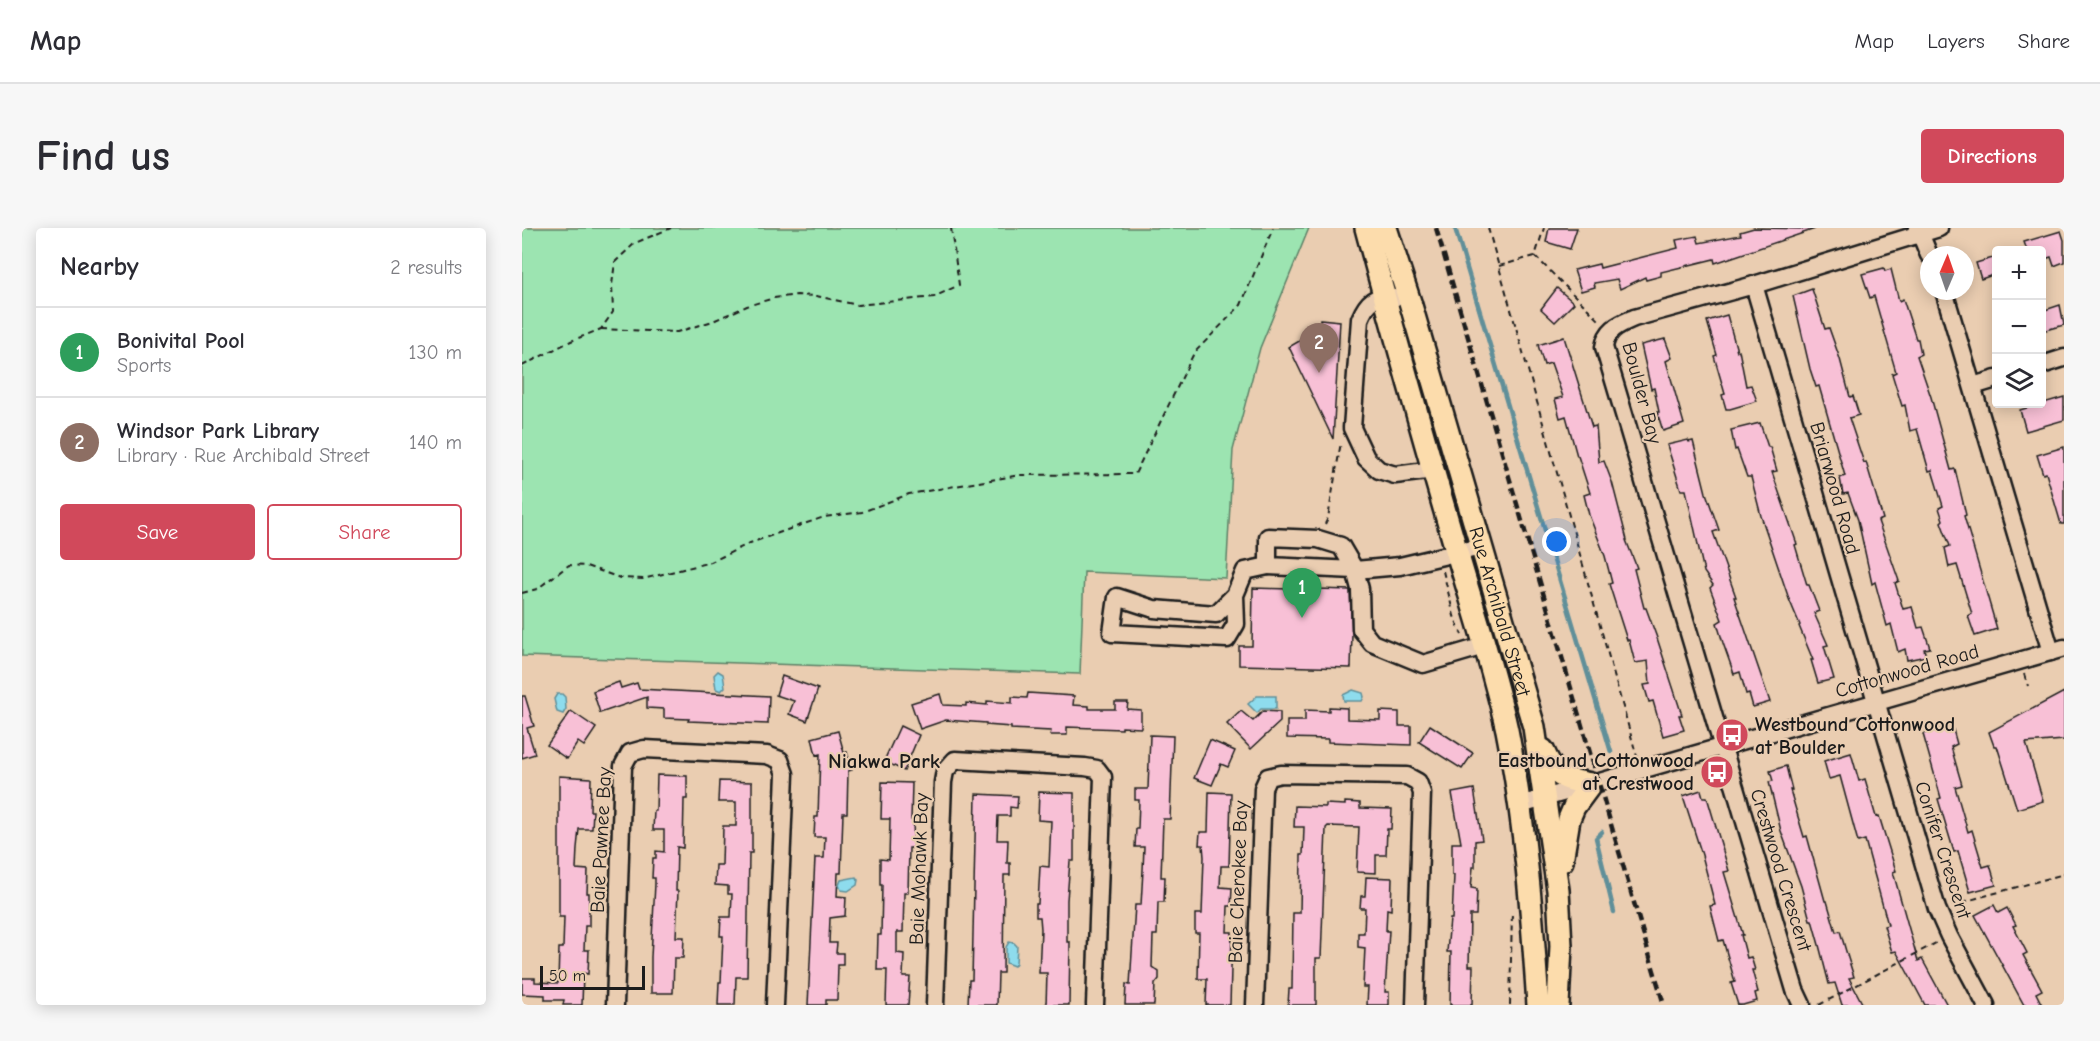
<!DOCTYPE html>
<meta charset="utf-8">
<style>
body{margin:0;font-family:"Comic Neue",sans-serif;background:#f7f7f7;color:#2b2b33}
.controls{position:absolute;right:18px;top:18px;display:grid;overflow:hidden;border-radius:6px;box-shadow:0 3px 15px #0003}
.controls button{width:54px;height:54px;display:grid;place-items:center;padding:0;border:0;border-bottom:2px solid #e1e1e2;background:#fff;color:#2b2b33;font:30px sans-serif}
.compass{position:absolute;left:1398px;top:18px;width:54px;height:54px;border-radius:50%;background:#fff;box-shadow:0 3px 15px #0003;rotate:2deg}
.scale{position:absolute;left:18px;bottom:15px;width:105px;box-sizing:border-box;padding-left:6px;border:3px solid #1c1c1c;border-top:0;font-size:16px;line-height:21px;white-space:nowrap;color:#1c1c1c;-webkit-text-stroke:4px #eacdb1;paint-order:stroke}
.you{position:absolute;left:1035px;top:314px;width:21px;height:21px;margin:-15px;border:4px solid #fff;border-radius:50%;background:#1a73e8;box-shadow:0 0 0 9px #1a73e833}
.badge{display:grid;place-items:center;width:39px;height:39px;border-radius:50%;background:#d1495b;color:#fff;font-size:20px;font-weight:700}
.pin{position:absolute;translate:-50% -50px;filter:drop-shadow(0 2px 3px #0008)}
.pin::after{content:'';position:absolute;top:32px;width:21px;height:18px;background:inherit;clip-path:polygon(0 0,100% 0,50% 100%)}
.list{margin:0;padding:0;list-style:none}
h2{display:flex;justify-content:space-between;align-items:center;height:78px;margin:0;padding:0 24px;font-size:26px}
h2 small{font-size:20px;font-weight:400;color:#7c7c81}
.list li{display:grid;grid-template-columns:39px 1fr auto;gap:18px;align-items:center;box-sizing:border-box;height:90px;padding:0 24px;border-top:2px solid #e1e1e2}
.list b{display:block;font-size:22px;white-space:nowrap}
.list p{margin:0;font-size:20px;white-space:nowrap;color:#7c7c81}
.list em{font-size:20px;font-style:normal;color:#7c7c81}
.actions{display:flex;gap:12px;padding:18px 24px}
.actions a{flex:1;padding:14px 0;border:2px solid #d1495b;border-radius:6px;text-align:center;font-size:21px;color:#d1495b}
.actions .main{background:#d1495b;color:#fff}
.icon{flex:none;width:33px;height:33px;fill:none;stroke:currentColor;stroke-width:2;stroke-linecap:round;stroke-linejoin:round}
.map{position:relative;flex:none;width:1542px;height:777px;overflow:hidden;border-radius:6px}
header{display:flex;align-items:center;gap:36px;box-sizing:border-box;height:84px;padding:0 30px;background:#fff;border-bottom:2px solid #e1e1e2}
header strong{font-size:28px}
nav{display:flex;gap:33px;margin-inline-start:auto;font-size:21px}
.intro{display:flex;align-items:center;justify-content:space-between;box-sizing:border-box;height:144px;padding:0 36px}
h1{margin:0;font-size:42px}
.button{padding:15px 27px;border-radius:6px;background:#d1495b;color:#fff;font-size:21px;font-weight:700}
main{display:flex;gap:36px;padding:0 36px}
aside{flex:1;background:#fff;border-radius:6px;box-shadow:0 3px 15px #0003}
.map>svg:first-child{display:block}
.green{fill:#9ce4b1;stroke:#5c8066;stroke-width:1.5}
.water{fill:#8edced;stroke:#608f99;stroke-width:1.5}
.lines{fill:none;stroke-linecap:round;stroke-linejoin:round}
.stream{stroke:#608f99;stroke-width:4.5}
.building{fill:#f8c0d6;stroke:#1c1c1c;stroke-width:1.5}
.minor-casing{stroke:#1c1c1c;stroke-width:21}
.major-casing{stroke:#1c1c1c;stroke-width:26}
.path{stroke:#1c1c1c;stroke-width:2;stroke-dasharray:6 4.5;stroke-linecap:butt}
.minor{stroke:#eacdb1;stroke-width:16}
.major{stroke:#fcdcac;stroke-width:21}
.rail{stroke:#1c1c1c;stroke-width:4.5;stroke-dasharray:9 4.5;stroke-linecap:butt}
.labels{text-anchor:middle;dominant-baseline:central;stroke-width:4.5;stroke-linejoin:round;paint-order:stroke}
.street-label{font-size:20px;fill:#1c1c1c;stroke:#eacdb1}
.poi-label{font-size:20px;font-weight:bold;fill:#1c1c1c;stroke:#eacdb1;text-anchor:start}
.neighbourhood-label{font-size:21px;font-weight:bold;fill:#1c1c1c;stroke:#eacdb1}
</style>
<header>
<strong>Map</strong>
<nav><a>Map</a><a>Layers</a><a>Share</a></nav>
</header>
<div class="intro"><h1>Find us</h1><a class="button">Directions</a></div>
<main>
<aside>
<h2>Nearby<small>2 results</small></h2>
<ul class="list">
<li><span class="badge" style="background:#2e9e5b">1</span><div><b>Bonivital Pool</b><p>Sports</p></div><em>130 m</em></li>
<li><span class="badge" style="background:#8d6e63">2</span><div><b>Windsor Park Library</b><p>Library · Rue Archibald Street</p></div><em>140 m</em></li>
</ul>
<div class="actions"><a class="main">Save</a><a>Share</a></div>
</aside>
<div class="map">
<svg width="1542" height="777" viewBox="0 0 1542 777">
<rect width="100%" height="100%" fill="#eacdb1"/>
<filter id="ink" filterUnits="userSpaceOnUse"><feTurbulence type="fractalNoise" baseFrequency=".0167" numOctaves="2"/><feDisplacementMap in="SourceGraphic" scale="12" xChannelSelector="R" yChannelSelector="G"/><feConvolveMatrix kernelMatrix="1 2 1 2 8 2 1 2 1" color-interpolation-filters="sRGB"/></filter>
<g filter="url(#ink)">
<polygon class="green" points="0,0 787,0 738,120 711,222 704,350 562,344 558,446 0,428"/>
<g class="water">
<polygon points="196,443 201,446 203,459 199,463 194,461 192,447"/>
<polygon points="831,462 841,465 842,469 840,473 822,473 821,467"/>
<polygon points="35,466 40,466 43,469 44,481 41,486 35,484 32,471"/>
<polygon points="735,468 754,468 754,481 739,481 735,485 726,476"/>
<polygon points="334,649 336,652 335,657 326,663 319,662 317,657 319,652"/>
<polygon points="487,714 492,715 495,718 494,735 492,738 484,735 484,719"/>
</g>
<g class="lines">
<g class="stream">
<polyline points="933,0 1089,524"/>
<polyline points="1080,604 1074,610 1092,684"/>
</g>
</g>
<g class="building">
<polygon points="1027,0 1055,0 1048,21 1024,14"/>
<polygon points="1232,0 1293,1 1193,35 1192,31 1139,44 1139,48 1124,52 1123,49 1098,61 1095,51 1072,55 1073,59 1059,63 1052,42 1077,36 1078,40 1156,20 1154,12 1175,8 1177,15 1219,7 1218,4"/>
<polygon points="1539,3 1542,12 1542,34 1532,38 1529,29 1520,32 1520,22 1505,22 1502,14"/>
<polygon points="1474,29 1474,46 1459,51 1454,35"/>
<polygon points="1362,40 1363,43 1369,41 1377,73 1381,71 1394,111 1396,111 1399,126 1395,128 1409,169 1429,242 1433,241 1444,287 1442,288 1475,401 1453,408 1446,388 1450,386 1435,337 1427,339 1423,320 1428,318 1419,294 1421,292 1417,280 1421,278 1410,242 1407,243 1395,201 1388,203 1383,177 1380,178 1370,146 1374,144 1352,68 1348,70 1340,46"/>
<polygon points="1035,60 1052,75 1033,94 1019,81"/>
<polygon points="1290,61 1303,101 1307,100 1318,131 1328,169 1331,168 1337,187 1327,190 1342,235 1344,234 1361,291 1356,293 1377,353 1373,355 1381,381 1390,379 1396,400 1401,399 1408,420 1402,421 1404,428 1385,432 1383,421 1376,424 1369,396 1365,398 1353,354 1350,356 1336,292 1326,265 1321,266 1318,250 1323,248 1297,158 1294,159 1288,141 1271,68"/>
<polygon points="1538,77 1542,97 1520,103 1520,83"/>
<polygon points="1205,87 1215,123 1217,122 1224,158 1229,157 1235,173 1208,181 1204,181 1200,167 1203,166 1192,128 1195,127 1185,93"/>
<polygon points="798,91 818,93 811,211 767,119 798,101"/>
<polygon points="1042,109 1070,199 1074,198 1077,234 1082,233 1090,254 1105,312 1104,312 1115,340 1112,341 1122,380 1124,380 1135,410 1160,487 1157,487 1162,502 1141,508 1131,473 1127,474 1122,457 1128,456 1126,433 1113,435 1107,412 1105,412 1087,356 1090,355 1083,328 1067,287 1062,267 1068,265 1056,228 1055,228 1044,188 1038,190 1033,171 1041,169 1029,135 1022,137 1016,117"/>
<polygon points="1143,111 1150,130 1144,133 1162,196 1141,203 1135,184 1137,184 1132,160 1129,161 1119,117"/>
<polygon points="1542,169 1542,192 1504,203 1498,182"/>
<polygon points="1238,195 1246,219 1248,219 1255,243 1250,244 1275,316 1273,317 1285,357 1287,357 1297,383 1292,385 1306,417 1302,418 1312,451 1296,455 1289,432 1291,432 1277,398 1278,397 1267,371 1239,288 1229,249 1225,249 1215,221 1213,222 1209,202"/>
<polygon points="1166,212 1167,214 1171,213 1184,265 1197,302 1191,304 1214,369 1212,369 1248,474 1231,479 1227,465 1224,466 1218,444 1212,446 1201,415 1195,395 1200,392 1188,360 1191,357 1182,344 1164,262 1159,262 1145,217"/>
<polygon points="1542,219 1542,296 1539,296 1524,245 1521,246 1515,227"/>
<polygon points="768,354 797,355 796,361 828,362 830,405 829,440 717,437 717,418 730,418 731,360 768,361"/>
<polygon points="260,448 296,461 285,493 267,486 272,473 254,467"/>
<polygon points="97,454 99,460 115,455 117,461 247,468 246,496 166,493 167,491 142,490 142,481 125,480 125,469 78,485 71,463"/>
<polygon points="1542,464 1542,512 1504,515 1521,573 1495,581 1475,518 1472,518 1467,504"/>
<polygon points="506,465 552,468 551,477 567,478 567,481 593,481 593,474 606,474 605,481 619,482 619,500 600,499 600,501 545,499 545,507 528,507 529,503 489,501 489,499 464,497 464,495 424,492 398,501 389,475 418,466 421,477 444,478 444,475 465,477 465,473 490,475 490,469 505,470"/>
<polygon points="0,468 3,468 12,498 5,500 13,526 0,530"/>
<polygon points="807,479 825,480 825,491 858,492 858,483 877,484 877,498 889,498 889,517 806,514 806,511 765,510 765,493 783,493 783,482 807,483"/>
<polygon points="49,483 74,500 62,518 56,514 45,531 25,517"/>
<polygon points="719,483 731,493 741,483 758,484 758,494 729,521 705,496"/>
<polygon points="908,497 951,525 940,541 897,514"/>
<polygon points="378,498 397,507 382,543 362,533"/>
<polygon points="1430,498 1435,516 1429,519 1440,557 1433,559 1446,604 1450,602 1461,639 1468,637 1474,657 1448,664 1436,623 1432,624 1416,571 1419,570 1401,506"/>
<polygon points="316,503 322,525 325,524 330,542 326,543 325,585 321,585 319,645 316,645 315,668 324,669 323,688 308,690 307,715 315,715 314,725 321,725 321,737 316,737 315,772 304,772 304,777 286,777 293,630 302,630 303,609 292,609 293,589 296,589 298,526 294,527 290,510"/>
<polygon points="628,507 651,508 648,591 641,591 639,649 643,649 642,674 636,674 635,707 631,707 630,739 637,744 637,751 633,756 632,777 603,777 604,756 608,757 613,677 619,677 621,642 622,619 613,619 614,601 616,601 617,572 613,572 613,561 626,561"/>
<polygon points="688,512 713,523 706,539 699,536 690,557 672,550"/>
<polygon points="1329,525 1337,553 1343,551 1354,589 1357,588 1374,643 1371,644 1396,733 1400,731 1425,777 1403,777 1374,723 1370,724 1362,698 1366,697 1343,612 1336,614 1318,548 1307,551 1302,533"/>
<polygon points="1264,538 1270,562 1268,562 1282,609 1285,608 1303,673 1305,673 1314,704 1318,703 1326,730 1332,749 1327,750 1341,777 1320,777 1313,755 1307,756 1297,717 1290,692 1288,692 1279,658 1259,603 1247,554 1251,553 1248,543"/>
<polygon points="135,547 165,548 165,571 162,571 161,620 155,619 154,663 156,663 154,709 162,709 161,730 152,730 151,765 129,765 129,729 133,656 133,650 130,650 131,630 134,630 134,623 142,624 142,602 131,602 132,583 134,583"/>
<polygon points="37,548 69,550 68,583 71,583 70,601 57,601 55,620 54,641 66,642 65,665 67,665 67,698 63,698 62,722 67,722 66,746 61,745 60,777 41,777 42,772 23,772 23,767 0,766 0,750 13,750 13,754 36,755 37,720 41,720 42,689 37,689"/>
<polygon points="197,553 230,554 230,625 227,625 225,749 214,749 213,777 196,777 197,754 199,754 201,708 198,708 199,689 209,689 210,666 206,666 206,658 193,657 194,637 200,637 201,598 214,598 214,574 196,574"/>
<polygon points="360,554 390,555 389,592 391,593 392,620 387,620 386,665 382,665 381,704 375,704 375,725 382,726 381,749 388,749 386,777 364,777 365,742 355,742 356,707 359,707 360,657 358,657 358,631 367,632 368,591 359,591"/>
<polygon points="952,561 960,612 953,613 953,639 951,639 949,660 955,661 954,687 948,687 947,738 951,738 950,777 928,777 929,724 925,724 928,691 930,691 932,647 930,647 930,615 939,615 930,565"/>
<polygon points="1179,562 1181,569 1185,569 1207,643 1202,644 1221,707 1219,707 1225,730 1229,729 1233,742 1230,742 1236,764 1233,765 1235,773 1221,777 1216,777 1209,755 1213,754 1201,712 1197,713 1188,678 1193,677 1180,627 1161,568"/>
<polygon points="517,564 552,565 552,633 548,633 545,672 545,714 548,714 547,777 524,777 525,745 517,745 519,701 518,689 514,689 514,676 516,676 518,638 527,639 529,593 516,592"/>
<polygon points="687,564 709,565 707,638 699,638 698,659 710,660 709,678 706,678 705,704 710,704 708,777 684,777 685,751 676,751 677,705 673,705 673,686 680,686 682,629 681,617 677,617 678,604 686,604"/>
<polygon points="454,566 496,568 495,580 488,579 488,588 476,588 475,612 486,612 485,635 488,635 488,647 482,647 481,745 476,745 475,777 446,777 447,752 450,752"/>
<polygon points="823,574 838,575 838,580 870,581 869,601 865,601 864,627 854,627 854,645 835,644 837,599 806,598 804,600 799,730 794,730 794,777 766,777 767,761 770,761 771,685 778,685 779,627 781,627 782,599 772,599 773,578 804,579 804,576 823,577"/>
<polygon points="844,649 870,650 869,682 865,681 864,703 867,703 863,764 867,764 867,777 845,777 846,759 841,759 843,720 836,719 836,705 842,705 843,680 838,680 839,668 843,668"/>
<polygon points="1472,677 1476,685 1485,680 1494,697 1491,698 1505,725 1501,727 1520,762 1514,765 1520,777 1502,777 1453,687"/>
</g>
<g class="lines">
<defs>
<g id="minor">
<polyline points="1396,0 1407,27"/>
<polyline points="1232,57 1415,681 1427,708 1464,777"/>
<polyline points="1422,63 1529,424"/>
<path d="M872,70C853,66 845,74 838,91L830,200L844,230L857,242L873,247L912,242"/>
<polyline points="1520,137 1542,130"/>
<polyline points="1451,158 1474,151"/>
<polyline points="959,319 878,338 833,342 746,338 746,309 796,311 819,318 833,342 838,361 839,401 850,415 901,436 962,418"/>
<polyline points="713,367 694,386 632,381 595,369 590,405 705,411 714,396 713,367 723,343 746,338"/>
<polyline points="998,577 1542,420"/>
<polyline points="93,777 101,538 108,525 122,521 245,527 258,532 263,546 253,777"/>
<polyline points="413,777 421,554 423,543 433,532 563,539 575,541 581,549 573,777"/>
<polyline points="733,777 741,560 746,549 759,546 885,548 896,554 900,565 893,777"/>
<path d="M1280,777L1273,762L1082,119C1085,101 1096,97 1112,90L1232,57L1417,0"/>
</g>
<g id="major">
<path d="M844,0C873,109 904,219 936,328C953,386 972,443 985,502C1003,593 1010,685 1016,777"/>
<path id="s1" d="M864,0L888,74L1012,499L1036,662L1039,718L1036,777"/>
<path d="M1021,522C1033,550 1040,551 1069,556L1052,579L1047,591L1040,633"/>
</g>
</defs>
<use href="#minor" class="minor-casing"/>
<use href="#major" class="major-casing"/>
<g class="path">
<polyline points="966,0 1115,529"/>
<polyline points="1013,28 1079,94"/>
<polyline points="977,38 1013,28 1022,0"/>
<polyline points="79,101 155,104 191,93 225,78 252,70 275,67 294,68 336,77 412,69 437,57 429,0"/>
<polyline points="0,138 49,113 79,101 91,84 90,57 93,34 113,15 149,0"/>
<polyline points="803,296 806,290 819,214"/>
<polyline points="921,343 932,388 940,407"/>
<polyline points="0,365 15,361 47,337 64,338 98,350 121,351 189,334 228,315 302,289 340,284 387,266 498,247 613,246 672,125 719,77 751,0"/>
<polyline points="1502,446 1506,458"/>
<polyline points="1430,677 1542,646"/>
<polyline points="988,777 990,684"/>
<polyline points="1297,777 1414,715"/>
</g>
<use href="#minor" class="minor"/>
<use href="#major" class="major"/>
<polyline class="rail" points="914,0 1142,777"/>
</g>
</g>
<defs>
<symbol id="bus-disc" viewBox="-11 -11 22 22"><circle r="9.5" fill="#d1495b" stroke="#eacdb1"/><path d="M-5-6H5V4H4V6H2V4H-2V6H-4V4H-5ZM-3.5-4V0h7V-4ZM-3.5 1.2v1.5H-2V1.2ZM2 1.2v1.5H3.5V1.2Z" fill="#fff"/></symbol>
</defs>
<g fill-rule="evenodd">
<use href="#bus-disc" x="1191" y="488" width="38" height="38"/>
<use href="#bus-disc" x="1176" y="525" width="38" height="38"/>
</g>
<g class="labels">
<g class="street-label">
<text transform="translate(1120 165) rotate(75)">Boulder Bay</text>
<text transform="translate(1313 260) rotate(74)">Briarwood Road</text>
<text stroke="none"><textPath href="#s1" startOffset="400">Rue Archibald Street</textPath></text>
<text transform="translate(1385 443) rotate(-16)">Cottonwood Road</text>
<text transform="translate(79 612) rotate(-87)">Baie Pawnee Bay</text>
<text transform="translate(1421 622) rotate(72)">Conifer Crescent</text>
<text transform="translate(397 641) rotate(-88)">Baie Mohawk Bay</text>
<text transform="translate(1259 642) rotate(73)">Crestwood Crescent</text>
<text transform="translate(716 654) rotate(-88)">Baie Cherokee Bay</text>
</g>
<g class="poi-label">
<text x="1233" y="496">Westbound Cottonwood<tspan x="1233" dy="23">at Boulder</tspan></text>
<text x="1172" y="532" text-anchor="end">Eastbound Cottonwood<tspan x="1172" dy="23">at Crestwood</tspan></text>
</g>
<g class="neighbourhood-label">
<text x="362" y="533">Niakwa Park</text>
</g>
</g>
</svg>
<div class="controls">
<button>+</button>
<button>−</button>
<button><svg class="icon" aria-label="layers" viewBox="0 0 24 24"><path d="M12 4l9 5-9 5-9-5zM3 14l9 5 9-5"/></svg></button>
</div>
<svg class="compass" viewBox="-18 -18 36 36"><path d="M0-13l5 13h-10z" fill="#e53935"/><path d="M0 13l5-13h-10z" fill="#7c7c81"/></svg>
<div class="scale">50 m</div>
<div class="you"></div>
<div class="pin badge" style="left:780px;top:390px;background:#2e9e5b">1</div>
<div class="pin badge" style="left:797px;top:145px;background:#8d6e63">2</div>
</div>
</main>
